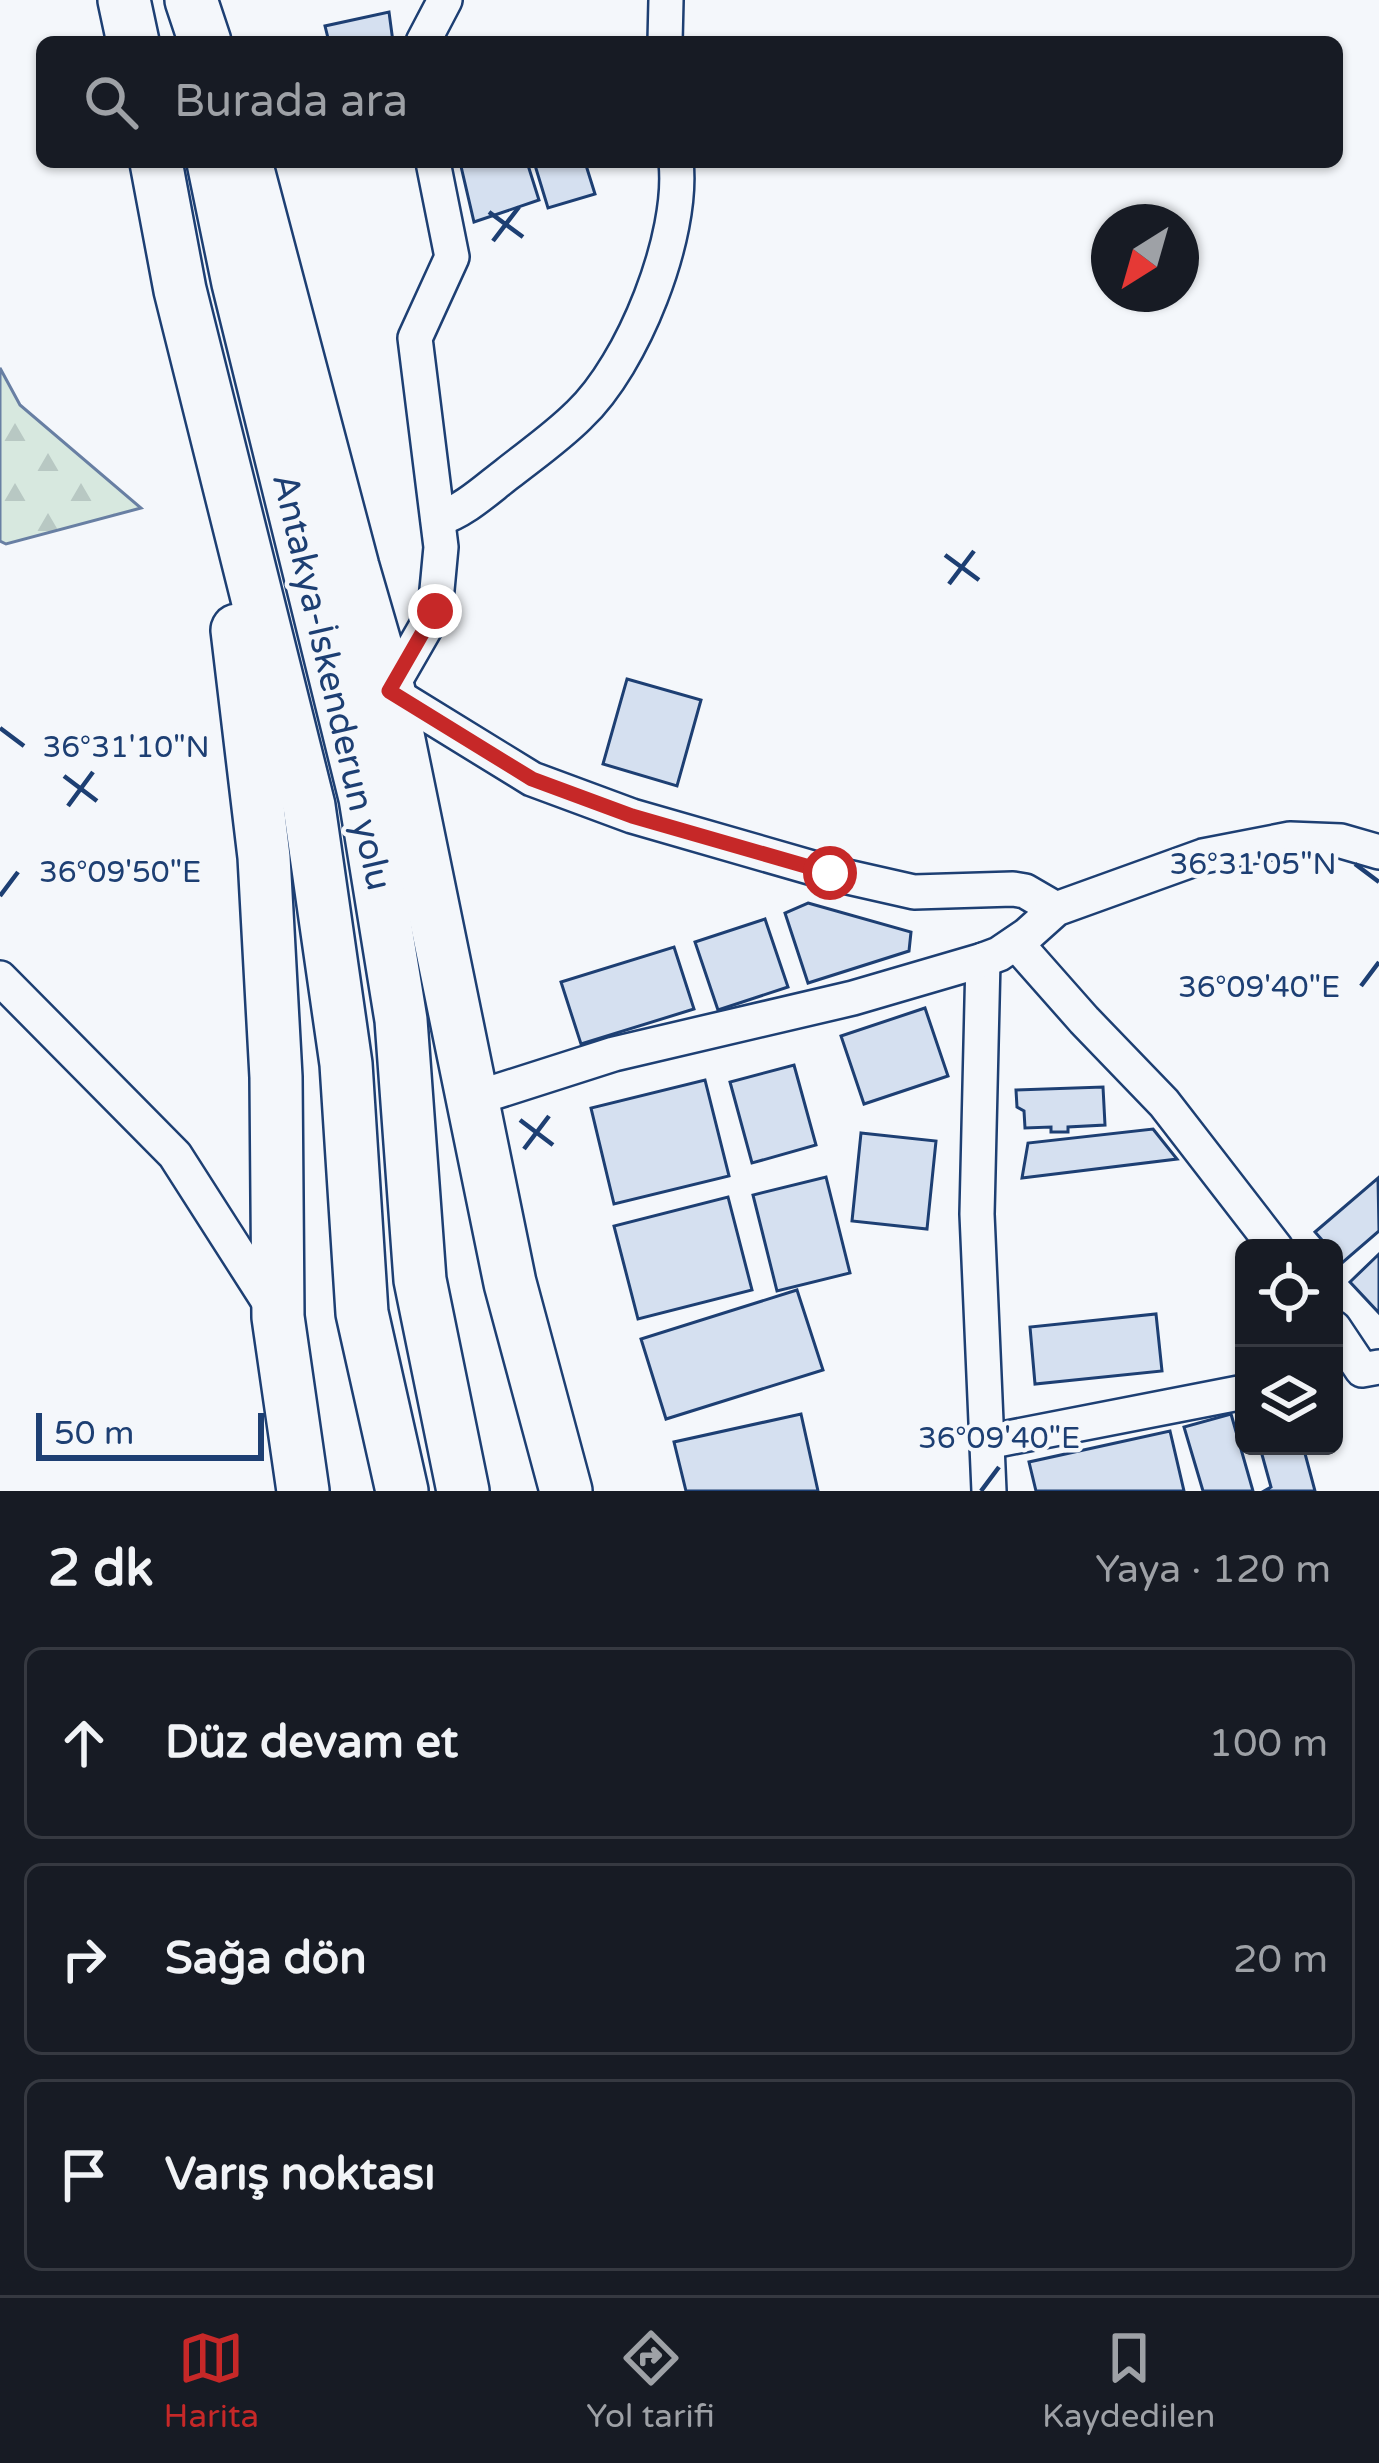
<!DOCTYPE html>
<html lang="tr">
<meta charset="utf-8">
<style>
body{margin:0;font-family:"Varela Round",sans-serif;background:#242831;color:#f1f3f6}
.controls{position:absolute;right:36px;bottom:36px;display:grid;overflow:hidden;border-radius:18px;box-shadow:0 3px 9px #0004}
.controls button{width:108px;height:108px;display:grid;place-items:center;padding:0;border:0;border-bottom:3px solid #363941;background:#171b24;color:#f1f3f6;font:60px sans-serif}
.compass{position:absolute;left:1091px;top:204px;width:108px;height:108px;border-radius:50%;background:#171b24;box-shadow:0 3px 9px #0004;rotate:217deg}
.scale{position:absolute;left:36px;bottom:30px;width:228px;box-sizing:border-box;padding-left:12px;border:6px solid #1d3f73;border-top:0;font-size:33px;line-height:42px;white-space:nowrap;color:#1d3f73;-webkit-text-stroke:9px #f4f7fb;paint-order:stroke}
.stop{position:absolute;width:36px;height:36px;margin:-27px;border:9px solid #c62828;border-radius:50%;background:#fff}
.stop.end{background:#c62828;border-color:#fff;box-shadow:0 3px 12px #0008}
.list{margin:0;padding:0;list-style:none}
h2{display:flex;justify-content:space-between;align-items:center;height:156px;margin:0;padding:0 48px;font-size:51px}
h2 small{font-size:39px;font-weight:400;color:#9ea1a6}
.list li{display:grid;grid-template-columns:78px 1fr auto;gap:36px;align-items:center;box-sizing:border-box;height:192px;margin:0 24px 24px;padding:0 24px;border:3px solid #363941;border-radius:18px}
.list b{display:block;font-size:45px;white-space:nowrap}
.list em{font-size:39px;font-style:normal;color:#9ea1a6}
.icon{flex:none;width:66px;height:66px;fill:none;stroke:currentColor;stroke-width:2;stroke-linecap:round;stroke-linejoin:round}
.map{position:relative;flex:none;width:1379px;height:1491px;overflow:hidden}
.search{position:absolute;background:#171b24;box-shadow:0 3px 9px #0004;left:36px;right:36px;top:36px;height:132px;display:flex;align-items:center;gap:30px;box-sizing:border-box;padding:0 42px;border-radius:18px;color:#9ea1a6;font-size:45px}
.sheet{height:804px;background:#171b24}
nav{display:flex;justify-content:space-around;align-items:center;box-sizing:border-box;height:168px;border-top:3px solid #363941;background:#171b24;font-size:33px;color:#9ea1a6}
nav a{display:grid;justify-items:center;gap:6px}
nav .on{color:#c62828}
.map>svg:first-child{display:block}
.forest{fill:url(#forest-firs);stroke:#687fa3;stroke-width:3}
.building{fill:#d5e0f0;stroke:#1d3f73;stroke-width:3}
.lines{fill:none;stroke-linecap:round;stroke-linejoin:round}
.minor-casing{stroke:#1d3f73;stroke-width:38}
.highway-casing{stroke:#1d3f73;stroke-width:56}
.minor{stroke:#f4f7fb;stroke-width:33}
.highway{stroke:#f4f7fb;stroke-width:51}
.route{stroke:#c62828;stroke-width:15}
.ticks{fill:none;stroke:#1d3f73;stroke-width:4.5}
.labels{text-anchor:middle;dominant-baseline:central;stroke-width:9;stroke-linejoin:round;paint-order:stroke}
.street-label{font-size:36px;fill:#1d3f73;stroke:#f4f7fb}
.ticks-label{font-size:30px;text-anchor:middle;fill:#1d3f73;stroke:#f4f7fb;stroke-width:9;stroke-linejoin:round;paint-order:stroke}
</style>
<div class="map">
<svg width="1379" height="1491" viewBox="0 0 1379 1491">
<defs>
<pattern id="forest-firs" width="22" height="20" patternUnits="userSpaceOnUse" patternTransform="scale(3)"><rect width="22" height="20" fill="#d7e8df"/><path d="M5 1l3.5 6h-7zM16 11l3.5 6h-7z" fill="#b8c8c3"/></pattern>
</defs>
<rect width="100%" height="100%" fill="#f4f7fb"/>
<polygon class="forest" points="0,368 20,405 141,508 6,544 0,541"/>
<g class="building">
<polygon points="389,12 393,42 329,42 325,26"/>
<polygon points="460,162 527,162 539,200 474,222"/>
<polygon points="534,162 585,162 595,194 548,208"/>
<polygon points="627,679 701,700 677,786 603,764"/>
<polygon points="808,903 911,932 909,951 808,983 785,913"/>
<polygon points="765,919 788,987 718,1010 695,942"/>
<polygon points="674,947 694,1009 581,1044 561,982"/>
<polygon points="925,1008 948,1076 864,1104 841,1036"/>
<polygon points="794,1065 816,1145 752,1163 730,1082"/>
<polygon points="705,1080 729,1176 614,1204 591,1108"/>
<polygon points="1103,1087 1105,1125 1068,1127 1068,1132 1051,1132 1051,1127 1025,1128 1024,1111 1017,1107 1016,1090"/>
<polygon points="1153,1129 1177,1159 1022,1178 1028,1143"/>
<polygon points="861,1133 936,1141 927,1229 852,1221"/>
<polygon points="826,1177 850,1273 777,1291 753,1195"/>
<polygon points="1378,1178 1379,1231 1342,1263 1334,1254 1334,1248 1329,1248 1315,1232"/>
<polygon points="728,1197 752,1290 638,1319 614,1226"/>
<polygon points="1379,1254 1379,1313 1350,1282"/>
<polygon points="797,1290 823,1370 666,1419 641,1339"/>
<polygon points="1156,1314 1162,1371 1035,1384 1030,1327"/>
<polygon points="801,1414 818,1491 686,1491 674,1442"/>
<polygon points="1231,1414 1253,1491 1203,1491 1184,1427"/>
<polygon points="1170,1431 1184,1491 1036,1491 1029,1462"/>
<polygon points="1253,1446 1303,1446 1315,1491 1264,1491 1271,1487 1261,1451 1255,1453"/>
</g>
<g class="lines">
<defs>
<g id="minor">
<polyline points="423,42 445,0"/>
<polyline points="665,42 666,0"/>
<polyline points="433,162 452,257 415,338 441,547 435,611 389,691 532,779 632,816 830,873 914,892 1013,889 1025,891 1056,909"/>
<path d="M438,519C464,511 486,490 507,474C531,455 557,437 579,415C633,364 684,236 676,162"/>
<polyline points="1016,943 1084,1020 1164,1103 1276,1248"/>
<polyline points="983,960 977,1214 989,1491"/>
<polyline points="0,978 175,1155 276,1313"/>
<polyline points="473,1099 614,1054 853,998 983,960 999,954 1027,935 1056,909 1203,856 1290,839 1341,841 1379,852"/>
<polyline points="1334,1328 1362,1370 1379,1367"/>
<polyline points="987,1442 1244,1392"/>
</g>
<g id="highway">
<polyline points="124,0 133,42"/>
<polyline points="191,0 205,42"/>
<polyline points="156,162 180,290 309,806 346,1064 362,1313 402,1491"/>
<polyline points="213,162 238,283 365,798 401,1020 420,1280 463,1491"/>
<polyline points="246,162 353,567 389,691 510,1283 566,1491"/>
<polyline points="237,630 264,857 276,1077 278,1317 303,1491"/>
</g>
</defs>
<use href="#minor" class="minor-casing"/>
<use href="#highway" class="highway-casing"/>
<use href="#minor" class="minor"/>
<use href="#highway" class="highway"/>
</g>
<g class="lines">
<polyline class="route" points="435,611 389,691 532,779 632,816 830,873"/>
</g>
<path class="ticks" d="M489,212L523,237M493,241L519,207M945,555L979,580M949,584L974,551M0,728L24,746M64,776L97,801M68,806L93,772M1355,864L1379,882M0,896L18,872M1361,986L1379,962M520,1120L553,1145M524,1149L549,1116M981,1491L999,1467"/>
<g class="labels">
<g class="street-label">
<text transform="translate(332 682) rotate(77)">Antakya-İskenderun yolu</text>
</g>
</g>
<g class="ticks-label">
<text x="126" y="757">36°31'10"N</text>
<text x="1253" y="874">36°31'05"N</text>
<text x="120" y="882">36°09'50"E</text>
<text x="1259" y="997">36°09'40"E</text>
<text x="999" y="1448">36°09'40"E</text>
</g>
</svg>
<div class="controls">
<button><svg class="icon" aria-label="locate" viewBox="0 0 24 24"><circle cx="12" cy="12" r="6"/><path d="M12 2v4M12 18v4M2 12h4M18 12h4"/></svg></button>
<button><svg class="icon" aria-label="layers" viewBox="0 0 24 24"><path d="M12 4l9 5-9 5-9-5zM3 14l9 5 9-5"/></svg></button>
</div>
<svg class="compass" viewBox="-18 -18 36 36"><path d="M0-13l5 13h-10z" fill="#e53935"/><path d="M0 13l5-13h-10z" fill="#9ea1a6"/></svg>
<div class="scale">50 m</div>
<div class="stop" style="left:830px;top:873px"></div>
<div class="stop end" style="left:435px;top:611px"></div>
<div class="search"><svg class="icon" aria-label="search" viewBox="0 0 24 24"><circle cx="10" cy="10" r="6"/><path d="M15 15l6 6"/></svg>Burada ara</div>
</div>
<section class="sheet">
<h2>2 dk<small>Yaya · 120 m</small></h2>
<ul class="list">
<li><svg class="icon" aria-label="ahead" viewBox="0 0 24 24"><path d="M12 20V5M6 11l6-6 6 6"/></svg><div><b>Düz devam et</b></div><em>100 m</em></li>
<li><svg class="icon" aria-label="right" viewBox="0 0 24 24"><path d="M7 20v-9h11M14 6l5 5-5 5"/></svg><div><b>Sağa dön</b></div><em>20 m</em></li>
<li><svg class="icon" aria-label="arrive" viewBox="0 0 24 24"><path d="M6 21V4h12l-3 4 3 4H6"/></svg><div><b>Varış noktası</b></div></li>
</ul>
</section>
<nav>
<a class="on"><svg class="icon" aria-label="map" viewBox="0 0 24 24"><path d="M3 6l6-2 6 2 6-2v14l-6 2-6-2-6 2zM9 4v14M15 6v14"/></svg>Harita</a>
<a><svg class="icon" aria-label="directions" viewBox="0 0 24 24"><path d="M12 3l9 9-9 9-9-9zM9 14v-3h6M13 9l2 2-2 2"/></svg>Yol tarifi</a>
<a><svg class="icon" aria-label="saved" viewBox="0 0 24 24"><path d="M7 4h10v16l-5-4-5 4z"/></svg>Kaydedilen</a>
</nav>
